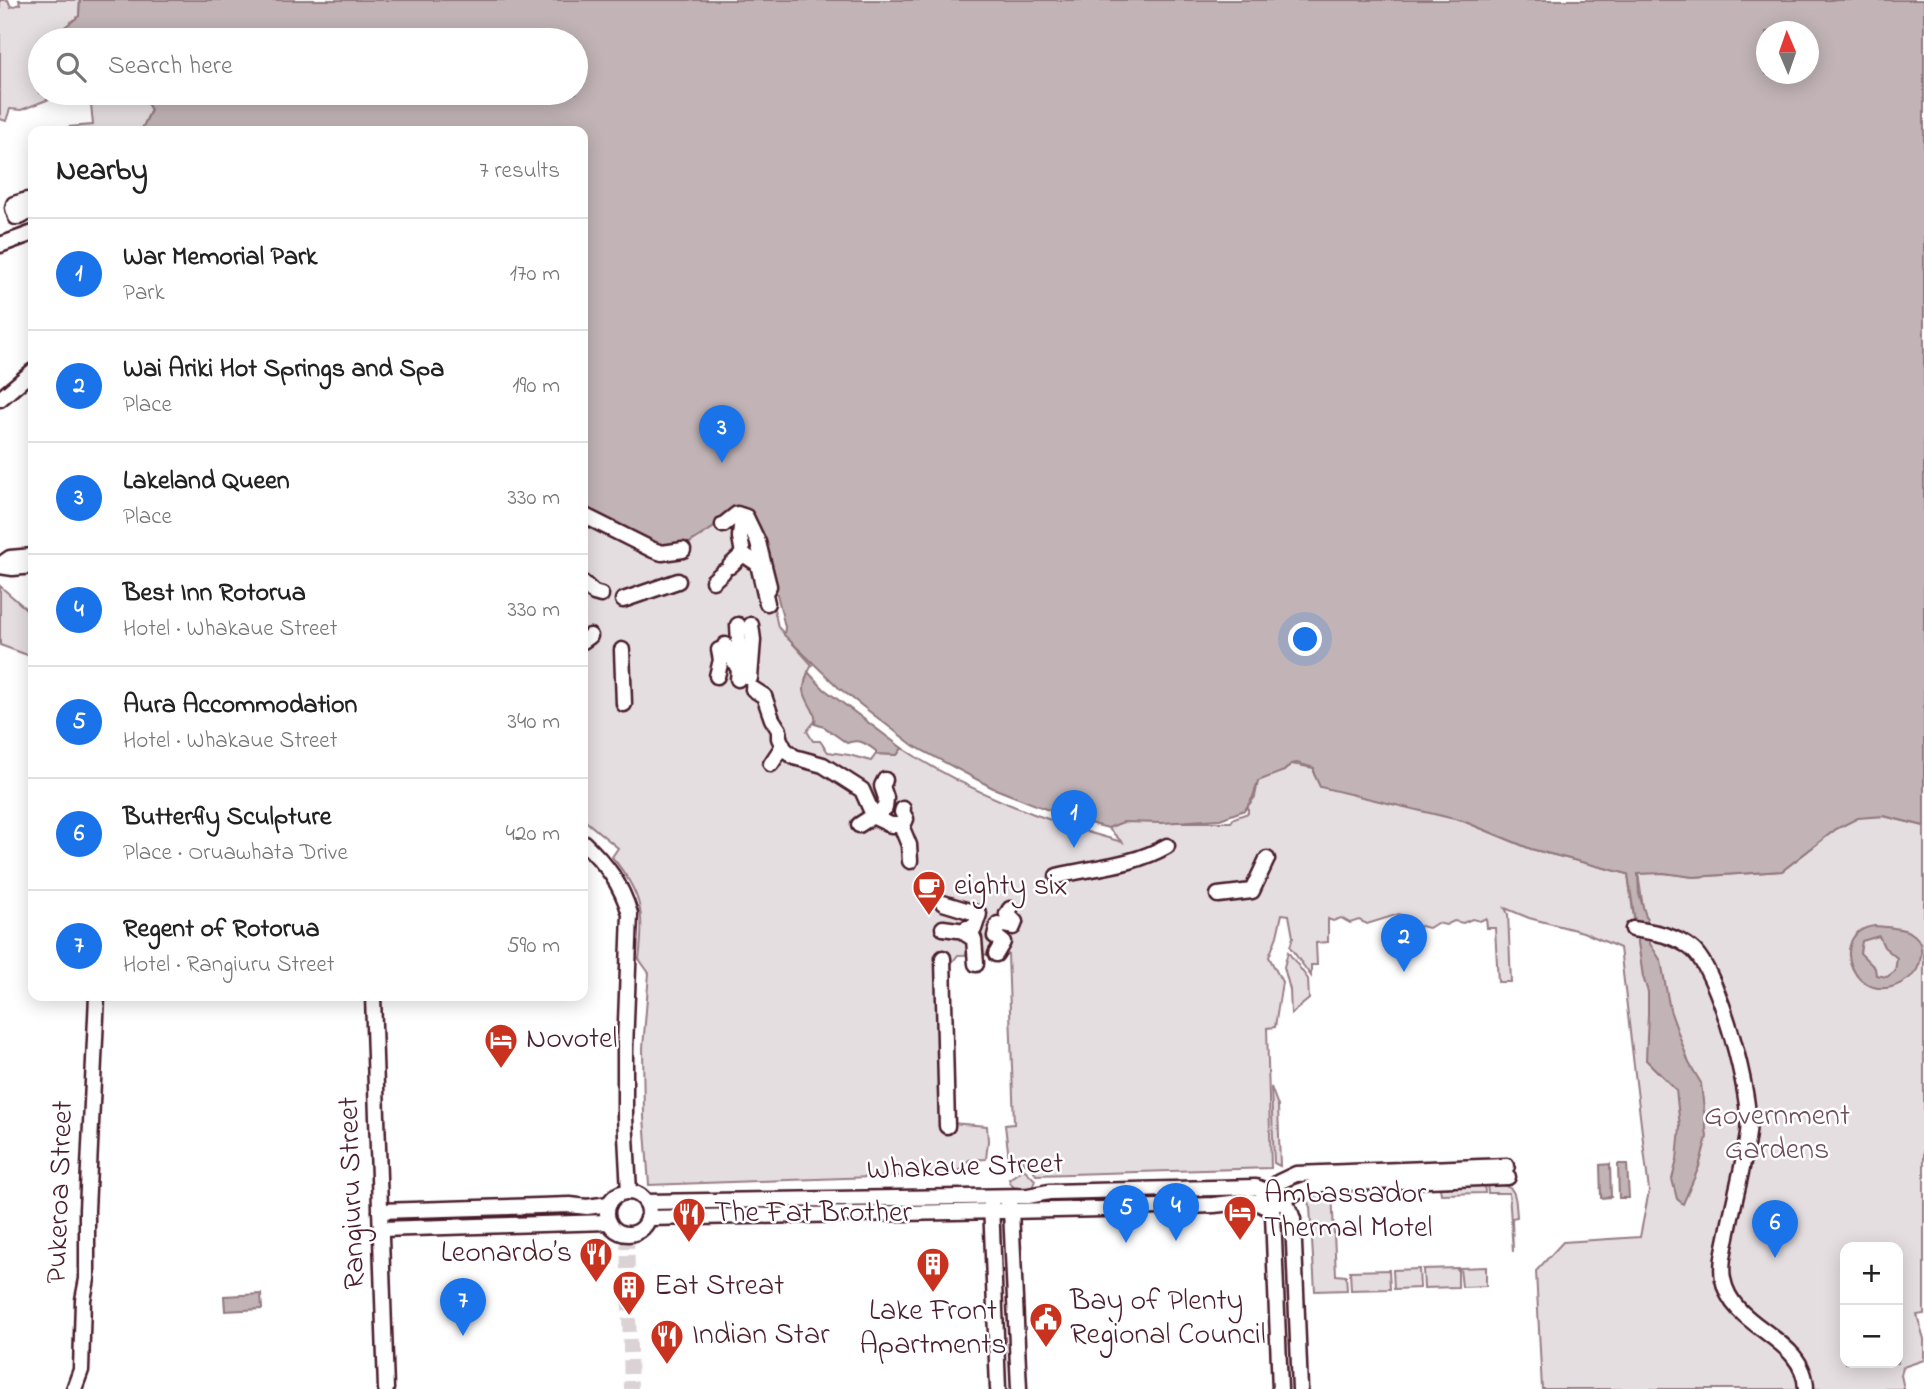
<!DOCTYPE html>
<meta charset="utf-8">
<style>
body{margin:0;font-family:"Indie Flower",sans-serif;background:#f6f6f6;color:#222}
.controls{position:absolute;right:21px;bottom:21px;display:grid;overflow:hidden;border-radius:14px;box-shadow:0 4px 18px #0003}
.controls button{width:63px;height:63px;display:grid;place-items:center;padding:0;border:0;border-bottom:2px solid #e0e0e0;background:#fff;color:#222;font:35px sans-serif}
.compass{position:absolute;left:1756px;top:21px;width:63px;height:63px;border-radius:50%;background:#fff;box-shadow:0 4px 18px #0003;rotate:358deg}
.you{position:absolute;left:1306px;top:640px;width:24px;height:24px;margin:-18px;border:5px solid #fff;border-radius:50%;background:#1a73e8;box-shadow:0 0 0 10px #1a73e833}
.badge{display:grid;place-items:center;width:46px;height:46px;border-radius:50%;background:#1a73e8;color:#fff;font-size:23px;font-weight:700}
.pin{position:absolute;translate:-50% -58px;filter:drop-shadow(0 2px 4px #0008)}
.pin::after{content:'';position:absolute;top:37px;width:24px;height:21px;background:inherit;clip-path:polygon(0 0,100% 0,50% 100%)}
.list{margin:0;padding:0;list-style:none}
h2{display:flex;justify-content:space-between;align-items:center;height:91px;margin:0;padding:0 28px;font-size:30px}
h2 small{font-size:23px;font-weight:400;color:#767676}
.list li{display:grid;grid-template-columns:46px 1fr auto;gap:21px;align-items:center;box-sizing:border-box;height:112px;padding:0 28px;border-top:2px solid #e0e0e0}
.list b{display:block;font-size:26px;white-space:nowrap}
.list p{margin:0;font-size:23px;white-space:nowrap;color:#767676}
.list em{font-size:23px;font-style:normal;color:#767676}
.icon{flex:none;width:38px;height:38px;fill:none;stroke:currentColor;stroke-width:2;stroke-linecap:round;stroke-linejoin:round}
.map{position:relative;flex:none;width:1924px;height:1389px;overflow:hidden}
.search{position:absolute;background:#fff;box-shadow:0 4px 18px #0003;left:28px;top:28px;width:560px;height:77px;display:flex;align-items:center;gap:18px;box-sizing:border-box;padding:0 24px;border-radius:38px;color:#767676;font-size:26px}
.panel{position:absolute;background:#fff;box-shadow:0 4px 18px #0003;left:28px;top:126px;width:560px;height:875px;border-radius:14px}
.map>svg:first-child{display:block}
.green{fill:#e5dee0;stroke:#987e86;stroke-width:2;fill-rule:evenodd}
.water{fill:#c1b3b6;stroke:#91787e;stroke-width:2;fill-rule:evenodd}
.lines{fill:none;stroke-linecap:round;stroke-linejoin:round}
.street-tunnel{stroke:#dbd2d5;stroke-width:14;stroke-dasharray:14 7;stroke-linecap:butt}
.street-casing{stroke:#4a1f2b;stroke-width:19}
.street{stroke:#fff;stroke-width:14}
.labels{text-anchor:middle;dominant-baseline:central;stroke-width:5;stroke-linejoin:round;paint-order:stroke}
.poi-label{font-size:30px;fill:#4a1f2b;stroke:#fff;text-anchor:start}
.park-label{font-size:30px;fill:#714f58;stroke:#fff}
.street-label{font-size:30px;fill:#4a1f2b;stroke:#fff}
</style>
<div class="map">
<svg width="1924" height="1389" viewBox="0 0 1924 1389">
<rect width="100%" height="100%" fill="#fff"/>
<filter id="ink" filterUnits="userSpaceOnUse"><feTurbulence type="fractalNoise" baseFrequency=".0143" numOctaves="2"/><feDisplacementMap in="SourceGraphic" scale="14" xChannelSelector="R" yChannelSelector="G"/><feConvolveMatrix kernelMatrix="1 2 1 2 8 2 1 2 1" color-interpolation-filters="sRGB"/></filter>
<g filter="url(#ink)">
<g class="green">
<polygon points="0,0 8,0 11,7 20,4 19,0 80,0 79,16 65,27 72,40 40,40 40,93 65,93 21,110 10,109 6,121 0,119"/>
<polygon points="90,93 135,93 143,96 151,110 141,131 70,131 69,127 93,125"/>
<path d="M739,511L770,590L778,627L812,665C796,693 810,694 816,720L807,731L813,741H820L828,752L849,755L871,761L876,754L897,755L902,748C970,793 1044,821 1122,842L1108,828L1122,822H1231L1234,818L1248,813V806L1255,797L1258,781L1263,777L1284,771L1291,764L1314,768V774L1320,783L1463,821L1531,849L1628,874L1634,919L1643,908L1638,873H1664L1693,877L1782,871L1836,829L1858,817L1883,816L1924,826V1314L1917,1315L1924,1339V1360L1903,1367L1901,1375L1904,1389H1542L1536,1271L1563,1242L1640,1237L1649,1191L1620,948L1583,932L1529,918L1505,908L1508,914L1511,982H1498L1495,928H1487L1486,918L1480,921L1472,919L1463,923L1454,921L1446,925L1437,923L1429,928L1420,926L1412,930L1409,918L1399,914L1367,924L1359,920L1350,923L1341,918L1333,921L1328,919V942L1316,943L1317,965H1311V976L1290,947L1293,937L1289,915L1282,914L1277,936L1269,957L1282,982L1275,1027L1267,1028L1271,1168L1036,1175L1031,1165L1028,1166L1021,1159H1009L1005,1125L1014,1124L1008,954L958,955L951,964L952,979H945L951,1123L987,1126L988,1141L986,1159L969,1160L956,1174L649,1185L644,1117L643,1048L649,973L639,959C645,914 642,893 612,857L618,848L583,819V512L682,548ZM1845,1247H1898V1363H1845Z"/>
<polygon points="0,586 33,615 33,657 0,645"/>
<polygon points="1288,952 1308,979 1309,999 1291,1014 1290,990 1284,967"/>
<polygon points="1271,1087 1278,1106 1280,1166 1274,1163"/>
<path d="M1024,1169L1035,1180L1032,1189C1021,1190 1012,1191 1009,1179Z"/>
<polygon points="1484,1184 1485,1193 1441,1194 1440,1188 1448,1188 1448,1185"/>
<path d="M1487,1184C1516,1184 1515,1190 1517,1217L1512,1218L1513,1252L1509,1193H1488Z"/>
<polygon points="1332,1191 1336,1275 1346,1276 1347,1290 1315,1291 1310,1207 1307,1200 1318,1193"/>
<polygon points="1486,1267 1486,1286 1462,1287 1460,1268"/>
<polygon points="1458,1268 1458,1287 1424,1288 1423,1269"/>
<polygon points="1419,1269 1420,1288 1394,1289 1393,1270"/>
<polygon points="1389,1270 1390,1289 1351,1290 1350,1271"/>
</g>
<g class="water">
<path d="M80,0H1924V826L1884,816L1858,818L1836,829L1782,871L1693,877L1664,873L1638,874L1639,894L1648,923L1650,944L1661,961L1670,1010L1689,1063L1701,1083L1707,1137L1699,1167L1683,1204L1677,1199L1672,1179L1677,1160L1680,1127L1676,1090L1646,1060L1648,1014V992L1643,977L1628,874L1531,849L1463,821L1320,787L1314,774V768L1297,763L1291,764L1284,771L1258,781L1253,797L1245,810L1220,819L1162,823L1123,822L1108,828L1066,817L993,788L914,746L839,688L784,635L785,627L777,594L771,591L747,514L724,521L681,548L670,550L583,512V131H141L151,110L143,96L135,93H576V40H72L65,27L79,16ZM1766,32H1808V74H1766Z"/>
<path d="M808,672L824,689L902,748L897,755L876,754V751C867,744 859,738 847,743L824,727L815,724C818,711 805,703 804,690C804,684 806,678 808,672Z"/>
<path d="M1875,926C1896,928 1924,927 1921,956C1920,966 1916,974 1908,979C1855,1016 1824,931 1875,926ZM1879,936L1884,947L1897,958L1895,971L1887,977L1876,975L1875,968L1860,953L1862,941Z"/>
<polygon points="1610,1164 1611,1197 1601,1198 1600,1165"/>
<polygon points="1618,1164 1627,1164 1629,1198 1619,1198"/>
<polygon points="261,1294 262,1309 225,1311 224,1296"/>
</g>
<g class="lines">
<polyline class="street-tunnel" points="627,1234 631,1389"/>
<defs>
<g id="street">
<path d="M27,200L29,204C29,212 24,217 16,217L13,208L14,204Z"/>
<polyline points="0,245 33,233"/>
<polyline points="0,399 33,371"/>
<polyline points="583,515 653,550 662,553 683,550"/>
<polyline points="742,516 740,537 743,554 758,564 767,603"/>
<polyline points="723,525 737,514 746,517 758,542 769,586 765,592"/>
<polyline points="0,565 10,558 33,556"/>
<polyline points="0,566 13,568 33,566"/>
<polyline points="730,566 743,554"/>
<polyline points="713,581 723,572"/>
<polyline points="583,583 594,593 601,595"/>
<polyline points="623,600 678,581"/>
<polyline points="738,625 740,663 738,679"/>
<polyline points="583,641 590,636"/>
<polyline points="725,645 738,668"/>
<polyline points="622,650 624,704"/>
<polyline points="717,676 721,660 719,650"/>
<polyline points="750,678 753,640 751,625"/>
<polyline points="753,689 764,696 772,719 779,730 779,738 783,746 771,764"/>
<polyline points="782,747 794,757 823,765 862,790 874,817 891,825 903,825"/>
<polyline points="903,809 902,812 906,819 902,828 909,845 910,861"/>
<polyline points="859,825 885,808 886,798 882,786 885,780"/>
<path d="M583,842C606,864 621,883 630,914L625,1049V1117L629,1192"/>
<path d="M1057,876C1094,867 1132,866 1167,846"/>
<polyline points="1218,895 1252,891 1267,859"/>
<polyline points="943,903 979,914 974,929 967,928 965,931"/>
<polyline points="943,928 965,931 966,934 974,939 976,964"/>
<path d="M1633,929C1654,932 1675,935 1692,949C1719,971 1753,1099 1748,1133C1744,1165 1735,1196 1729,1227C1726,1244 1720,1262 1723,1279C1732,1330 1805,1336 1806,1389"/>
<polyline points="996,954 1003,942 995,936 998,924 1013,927 1015,922 1007,914 1010,909"/>
<polyline points="943,958 947,1126"/>
<polyline points="373,996 386,1389"/>
<circle cx="628" cy="1213" r="21"/>
<polyline points="1263,1196 1279,1182 1296,1174 1507,1166"/>
<path d="M646,1202L1028,1196L1049,1192L1256,1187C1275,1194 1287,1198 1293,1219L1300,1389"/>
<polyline points="991,1202 998,1389"/>
<polyline points="1008,1202 1011,1210 1019,1389"/>
<polyline points="1276,1204 1297,1192 1321,1184 1508,1177"/>
<polyline points="1270,1209 1273,1214 1280,1389"/>
<polyline points="380,1211 570,1205 587,1207 609,1204"/>
<polyline points="648,1218 1103,1209 1214,1205 1249,1201 1256,1202 1270,1209"/>
<polyline points="381,1229 609,1222"/>
<polyline points="74,1389 81,1370 83,1300 87,1279 87,1210 97,996"/>
</g>
</defs>
<use href="#street" class="street-casing"/>
<use href="#street" class="street"/>
</g>
</g>
<defs>
<symbol id="cafe-pin" viewBox="-11 -11 22 30"><path d="M0 17L-7.5 6A9.5 9.5 0 1 1 7.5 6Z" fill="#c8321e" stroke="#fff"/><path d="M-5.5-4.5H6V0H3Q3 3.5 0 3.5H-2.5Q-5.5 3.5-5.5 0ZM3-3.2v2h1.7v-2ZM-6 4.5H4V6H-6Z" fill="#fff"/></symbol>
<symbol id="hotel-pin" viewBox="-11 -11 22 30"><path d="M0 17L-7.5 6A9.5 9.5 0 1 1 7.5 6Z" fill="#c8321e" stroke="#fff"/><path d="M-6-4.5h1.5V1H6V5H4.5V3h-9V5H-6ZM-4 0a1.8 1.8 0 1 1 3.6 0ZM.5 0V-2.5h3Q6-2.5 6 0Z" fill="#fff"/></symbol>
<symbol id="restaurant-pin" viewBox="-11 -11 22 30"><path d="M0 17L-7.5 6A9.5 9.5 0 1 1 7.5 6Z" fill="#c8321e" stroke="#fff"/><path d="M-5-6h1v4h1v-4h1v4h1v-4h1v5L-1.5 .5V6h-2V.5L-5-1ZM5-6V6H3V1.5H1.5Q1.5-4 5-6Z" fill="#fff"/></symbol>
<symbol id="building-pin" viewBox="-11 -11 22 30"><path d="M0 17L-7.5 6A9.5 9.5 0 1 1 7.5 6Z" fill="#c8321e" stroke="#fff"/><path d="M-4-6H4V6H1V3H-1V6H-4ZM-2.5-4.3h1.7v1.8h-1.7ZM.8-4.3h1.7v1.8H.8ZM-2.5-1h1.7V.8h-1.7ZM.8-1h1.7V.8H.8Z" fill="#fff"/></symbol>
<symbol id="civic-pin" viewBox="-11 -11 22 30"><path d="M0 17L-7.5 6A9.5 9.5 0 1 1 7.5 6Z" fill="#c8321e" stroke="#fff"/><path d="M-.6-6.5H3V-4.5H.6V-3L4-1V1h2V6H-6V1h2V-1L-.6-3ZM-1.2 2.5V6h2.4V2.5Z" fill="#fff"/></symbol>
</defs>
<g fill-rule="evenodd">
<use href="#cafe-pin" x="910" y="868" width="38" height="52"/>
<use href="#hotel-pin" x="482" y="1021" width="38" height="52"/>
<use href="#hotel-pin" x="1221" y="1193" width="38" height="52"/>
<use href="#restaurant-pin" x="670" y="1195" width="38" height="52"/>
<use href="#restaurant-pin" x="577" y="1235" width="38" height="52"/>
<use href="#building-pin" x="914" y="1245" width="38" height="52"/>
<use href="#building-pin" x="610" y="1268" width="38" height="52"/>
<use href="#civic-pin" x="1027" y="1300" width="38" height="52"/>
<use href="#restaurant-pin" x="648" y="1317" width="38" height="52"/>
</g>
<g class="labels">
<g class="poi-label">
<text x="954" y="887">eighty six</text>
<text x="526" y="1040">Novotel</text>
<text x="1264" y="1195">Ambassador<tspan x="1264" dy="34">Thermal Motel</tspan></text>
<text x="714" y="1214">The Fat Brother</text>
<text x="572" y="1254" text-anchor="end">Leonardo’s</text>
<text x="654" y="1287">Eat Streat</text>
<text x="1070" y="1302">Bay of Plenty<tspan x="1070" dy="34">Regional Council</tspan></text>
<text x="933" y="1312" text-anchor="middle">Lake Front<tspan x="933" dy="34">Apartments</tspan></text>
<text x="692" y="1336">Indian Star</text>
</g>
<g class="park-label">
<text x="1777" y="1117">Government<tspan x="1777" dy="34">Gardens</tspan></text>
</g>
<g class="street-label">
<text transform="translate(965 1168) rotate(-2)">Whakaue Street</text>
<text transform="translate(61 1192) rotate(-88)">Pukeroa Street</text>
<text transform="translate(353 1193) rotate(-92)">Rangiuru Street</text>
</g>
</g>
</svg>
<div class="controls">
<button>+</button>
<button>−</button>
</div>
<svg class="compass" viewBox="-18 -18 36 36"><path d="M0-13l5 13h-10z" fill="#e53935"/><path d="M0 13l5-13h-10z" fill="#767676"/></svg>
<div class="you"></div>
<div class="pin badge" style="left:1074px;top:848px">1</div>
<div class="pin badge" style="left:1404px;top:972px">2</div>
<div class="pin badge" style="left:722px;top:463px">3</div>
<div class="pin badge" style="left:1176px;top:1241px">4</div>
<div class="pin badge" style="left:1126px;top:1243px">5</div>
<div class="pin badge" style="left:1775px;top:1258px">6</div>
<div class="pin badge" style="left:463px;top:1336px">7</div>
<div class="search"><svg class="icon" aria-label="search" viewBox="0 0 24 24"><circle cx="10" cy="10" r="6"/><path d="M15 15l6 6"/></svg>Search here</div>
<section class="panel">
<h2>Nearby<small>7 results</small></h2>
<ul class="list">
<li><span class="badge">1</span><div><b>War Memorial Park</b><p>Park</p></div><em>170 m</em></li>
<li><span class="badge">2</span><div><b>Wai Ariki Hot Springs and Spa</b><p>Place</p></div><em>190 m</em></li>
<li><span class="badge">3</span><div><b>Lakeland Queen</b><p>Place</p></div><em>330 m</em></li>
<li><span class="badge">4</span><div><b>Best Inn Rotorua</b><p>Hotel · Whakaue Street</p></div><em>330 m</em></li>
<li><span class="badge">5</span><div><b>Aura Accommodation</b><p>Hotel · Whakaue Street</p></div><em>340 m</em></li>
<li><span class="badge">6</span><div><b>Butterfly Sculpture</b><p>Place · Oruawhata Drive</p></div><em>420 m</em></li>
<li><span class="badge">7</span><div><b>Regent of Rotorua</b><p>Hotel · Rangiuru Street</p></div><em>590 m</em></li>
</ul>
</section>
</div>
